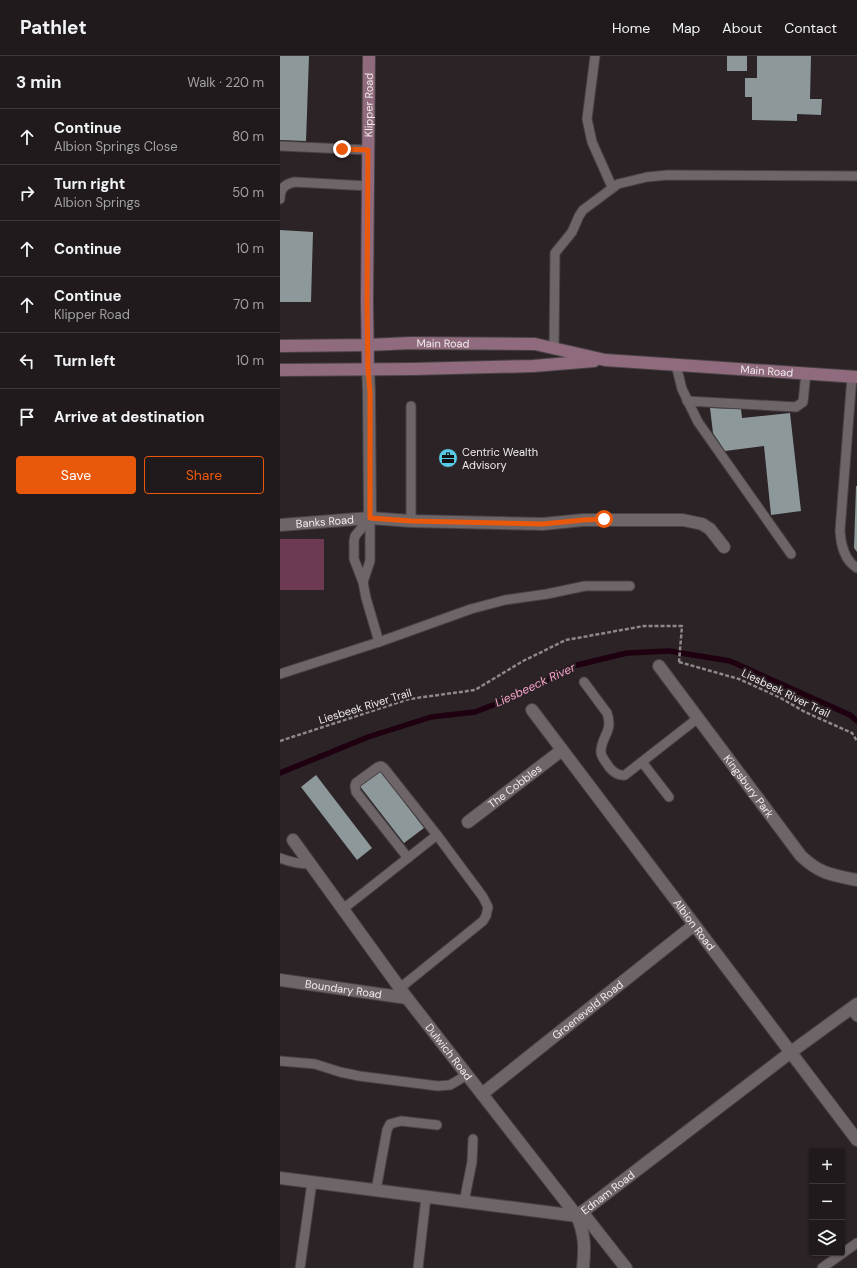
<!DOCTYPE html>
<meta charset="utf-8">
<style>
body{margin:0;font-family:"DM Sans",sans-serif;background:#2d2729;color:#f1f3f6}
.controls{position:absolute;right:12px;bottom:12px;display:grid;overflow:hidden;border-radius:4px;box-shadow:0 1px 3px #0004}
.controls button{width:36px;height:36px;display:grid;place-items:center;padding:0;border:0;border-bottom:1px solid #3d383b;background:#201a1c;color:#f1f3f6;font:20px sans-serif}
.stop{position:absolute;width:12px;height:12px;margin:-9px;border:3px solid #ea580c;border-radius:50%;background:#fff}
.stop.end{background:#ea580c;border-color:#fff;box-shadow:0 1px 4px #0008}
.list{margin:0;padding:0;list-style:none}
h2{display:flex;justify-content:space-between;align-items:center;height:52px;margin:0;padding:0 16px;font-size:17px}
h2 small{font-size:13px;font-weight:400;color:#a2a1a3}
.list li{display:grid;grid-template-columns:26px 1fr auto;gap:12px;align-items:center;box-sizing:border-box;height:56px;padding:0 16px;border-top:1px solid #3d383b}
.list b{display:block;font-size:15px;white-space:nowrap}
.list p{margin:0;font-size:13px;white-space:nowrap;color:#a2a1a3}
.list em{font-size:13px;font-style:normal;color:#a2a1a3}
.actions{display:flex;gap:8px;padding:12px 16px}
.actions a{flex:1;padding:9px 0;border:1px solid #ea580c;border-radius:4px;text-align:center;font-size:14px;color:#ea580c}
.actions .main{background:#ea580c;color:#fff}
.icon{flex:none;width:22px;height:22px;fill:none;stroke:currentColor;stroke-width:2;stroke-linecap:round;stroke-linejoin:round}
.map{position:relative;flex:none;width:577px;height:1212px;overflow:hidden}
header{display:flex;align-items:center;gap:24px;box-sizing:border-box;height:56px;padding:0 20px;background:#201a1c;border-bottom:1px solid #3d383b}
header strong{font-size:19px}
nav{display:flex;gap:22px;margin-inline-start:auto;font-size:14px}
main{display:flex}
aside{flex:1;background:#201a1c}
.map>svg:first-child{display:block}
.pitch{fill:#6d3953}
.lines{fill:none;stroke-linecap:round;stroke-linejoin:round}
.stream{stroke:#1e0010;stroke-width:5.5}
.building{fill:#8d989b}
.lane-casing{stroke:#484244;stroke-width:11}
.street-casing{stroke:#484244;stroke-width:14}
.secondary-casing{stroke:#484244;stroke-width:14}
.path{stroke:#8e888a;stroke-width:2.5;stroke-dasharray:4 2;stroke-linecap:butt}
.lane{stroke:#6e6569;stroke-width:9}
.street{stroke:#6e6569;stroke-width:12}
.secondary{stroke:#906a7d;stroke-width:12}
.route{stroke:#ea580c;stroke-width:5}
.labels{text-anchor:middle;dominant-baseline:central;stroke-width:4;stroke-linejoin:round;paint-order:stroke}
.street-label{font-size:11px;fill:#f0ebed;stroke:#2b2326}
.poi-label{font-size:11px;fill:#f0ebed;stroke:#2b2326;text-anchor:start}
.water-label{font-size:12px;font-style:italic;fill:#f9a4cd;stroke:#2b2326}
</style>
<header>
<strong>Pathlet</strong>
<nav><a>Home</a><a>Map</a><a>About</a><a>Contact</a></nav>
</header>
<main>
<aside>
<h2>3 min<small>Walk · 220 m</small></h2>
<ul class="list">
<li><svg class="icon" aria-label="ahead" viewBox="0 0 24 24"><path d="M12 20V5M6 11l6-6 6 6"/></svg><div><b>Continue</b><p>Albion Springs Close</p></div><em>80 m</em></li>
<li><svg class="icon" aria-label="right" viewBox="0 0 24 24"><path d="M7 20v-9h11M14 6l5 5-5 5"/></svg><div><b>Turn right</b><p>Albion Springs</p></div><em>50 m</em></li>
<li><svg class="icon" aria-label="ahead" viewBox="0 0 24 24"><path d="M12 20V5M6 11l6-6 6 6"/></svg><div><b>Continue</b></div><em>10 m</em></li>
<li><svg class="icon" aria-label="ahead" viewBox="0 0 24 24"><path d="M12 20V5M6 11l6-6 6 6"/></svg><div><b>Continue</b><p>Klipper Road</p></div><em>70 m</em></li>
<li><svg class="icon" aria-label="left" viewBox="0 0 24 24"><path d="M17 20v-9H6M10 6l-5 5 5 5"/></svg><div><b>Turn left</b></div><em>10 m</em></li>
<li><svg class="icon" aria-label="arrive" viewBox="0 0 24 24"><path d="M6 21V4h12l-3 4 3 4H6"/></svg><div><b>Arrive at destination</b></div></li>
</ul>
<div class="actions"><a class="main">Save</a><a>Share</a></div>
</aside>
<div class="map">
<svg width="577" height="1212" viewBox="0 0 577 1212">
<rect width="100%" height="100%" fill="#2b2326"/>
<rect class="pitch" x="0" y="483" width="44" height="51"/>
<g class="lines">
<polyline class="stream" points="0,717 88,681 151,661 195,656 234,641 293,610 347,597 389,595 450,605 570,659 577,665"/>
</g>
<g class="building">
<polygon points="0,0 29,0 26,85 0,84"/>
<rect x="447" y="0" width="20" height="15"/>
<polygon points="477,0 531,0 530,43 542,43 541,59 517,58 517,65 472,64 472,41 465,41 465,22 477,22"/>
<polygon points="0,174 33,176 31,246 0,246"/>
<polygon points="430,352 461,353 462,362 510,357 521,455 491,459 484,390 445,395 433,377"/>
<polygon points="576,430 577,430 577,496 574,492"/>
<polygon points="99,713 144,772 124,787 79,729"/>
<polygon points="36,719 92,792 77,804 21,731"/>
</g>
<g class="lines">
<defs>
<g id="lane">
<polyline points="315,0 307,63 312,86 332,131"/>
<polyline points="0,90 88,94"/>
<path d="M0,143C0,132 5,128 15,126L88,130"/>
<polyline points="274,293 275,197 292,176 299,160 303,154 338,128 367,121 388,119 577,120"/>
<polyline points="396,309 402,333 418,366 511,498"/>
<path d="M572,320L560,475C561,489 564,504 577,512"/>
<polyline points="407,345 516,351 523,346 526,317"/>
<polyline points="131,350 131,465"/>
<polyline points="90,462 75,480 74,485 74,503 83,526 86,542 99,586"/>
<polyline points="83,526 90,505 90,462"/>
<polyline points="0,618 99,586 191,553 225,544 267,538 305,530 350,530"/>
<path d="M304,626L327,657C334,676 320,681 321,697C322,702 326,706 329,711C333,716 338,720 345,719L418,662"/>
<polyline points="362,706 389,741"/>
<path d="M0,802C10,806 19,808 30,808"/>
<polyline points="63,853 157,779"/>
<polyline points="120,932 203,865 206,860 208,851 203,841 157,779 104,712 101,710 98,711 76,727 75,730 76,736 128,802"/>
<polyline points="570,953 577,961"/>
<polyline points="0,1005 35,1008 60,1016 79,1020 158,1030 170,1029 187,1019"/>
<polyline points="96,1134 107,1074 110,1068 121,1065 157,1069"/>
<polyline points="184,1146 192,1106 193,1083"/>
<polyline points="20,1212 32,1126"/>
<polyline points="138,1212 146,1141"/>
<polyline points="542,1212 577,1187"/>
</g>
<g id="street">
<polyline points="88,313 89,336 90,462"/>
<path id="s1" d="M0,469L90,462L131,465L263,468L303,464H403L422,468L430,473L444,491"/>
<path id="s2" d="M379,610L521,800C540,818 552,819 577,824"/>
<path id="s3" d="M252,654L577,1084"/>
<path id="s4" d="M188,766L282,694"/>
<path id="s5" d="M13,784L127,942L297,1160C305,1179 305,1191 303,1212"/>
<path id="s6" d="M0,924L127,942"/>
<path id="s7" d="M202,1038L414,869"/>
<path id="s8" d="M0,1122L297,1160L511,996L577,948"/>
<polyline points="302,1156 346,1212"/>
</g>
<g id="secondary">
<path id="s9" d="M0,290L87,289L131,287L255,288L325,304L577,321"/>
<path id="s10" d="M88,313L87,246L89,0"/>
<polyline points="0,314 133,313 253,310 314,305"/>
</g>
</defs>
<use href="#lane" class="lane-casing"/>
<use href="#street" class="street-casing"/>
<use href="#secondary" class="secondary-casing"/>
<g class="path">
<polyline points="399,606 459,623 499,641 525,656 572,677 577,685"/>
<polyline points="0,685 129,643 195,634 243,605 286,584 364,570 402,570 399,606"/>
</g>
<use href="#lane" class="lane"/>
<use href="#street" class="street"/>
<use href="#secondary" class="secondary"/>
</g>
<g class="lines">
<polyline class="route" points="62,93 88,94 87,246 88,313 90,336 90,462 131,465 263,468 303,464 324,463"/>
</g>
<defs>
<symbol id="office-disc" viewBox="-11 -11 22 22"><circle r="9.5" fill="#58c9e4" stroke="#2b2326"/><path d="M-6-3h4V-5.5h4V-3h4V5H-6ZM-1-4.5V-3h2v-1.5ZM-6 0V1H6V0Z" fill="#111"/></symbol>
</defs>
<g fill-rule="evenodd">
<use href="#office-disc" x="157" y="391" width="22" height="22"/>
</g>
<g class="labels">
<g class="street-label">
<text stroke="none"><textPath href="#s10" startOffset="264">Klipper Road</textPath></text>
<text stroke="none"><textPath href="#s9" startOffset="163">Main Road</textPath></text>
<text stroke="none"><textPath href="#s9" startOffset="489">Main Road</textPath></text>
<text stroke="none"><textPath href="#s1" startOffset="45">Banks Road</textPath></text>
<text transform="translate(506 637) rotate(26)">Liesbeek River Trail</text>
<text transform="translate(85 650) rotate(-17)">Liesbeek River Trail</text>
<text stroke="none"><textPath href="#s4" startOffset="59">The Cobbles</textPath></text>
<text stroke="none"><textPath href="#s2" startOffset="150">Kingsbury Park</textPath></text>
<text stroke="none"><textPath href="#s3" startOffset="269">Albion Road</textPath></text>
<text stroke="none"><textPath href="#s6" startOffset="64">Boundary Road</textPath></text>
<text stroke="none"><textPath href="#s7" startOffset="135">Groeneveld Road</textPath></text>
<text stroke="none"><textPath href="#s5" startOffset="263">Dulwich Road</textPath></text>
<text stroke="none"><textPath href="#s8" startOffset="338">Ednam Road</textPath></text>
</g>
<g class="poi-label">
<text x="182" y="396">Centric Wealth<tspan x="182" dy="13">Advisory</tspan></text>
</g>
<g class="water-label">
<text transform="translate(255 629) rotate(-25)">Liesbeeck River</text>
</g>
</g>
</svg>
<div class="controls">
<button>+</button>
<button>−</button>
<button><svg class="icon" aria-label="layers" viewBox="0 0 24 24"><path d="M12 4l9 5-9 5-9-5zM3 14l9 5 9-5"/></svg></button>
</div>
<div class="stop" style="left:324px;top:463px"></div>
<div class="stop end" style="left:62px;top:93px"></div>
</div>
</main>
